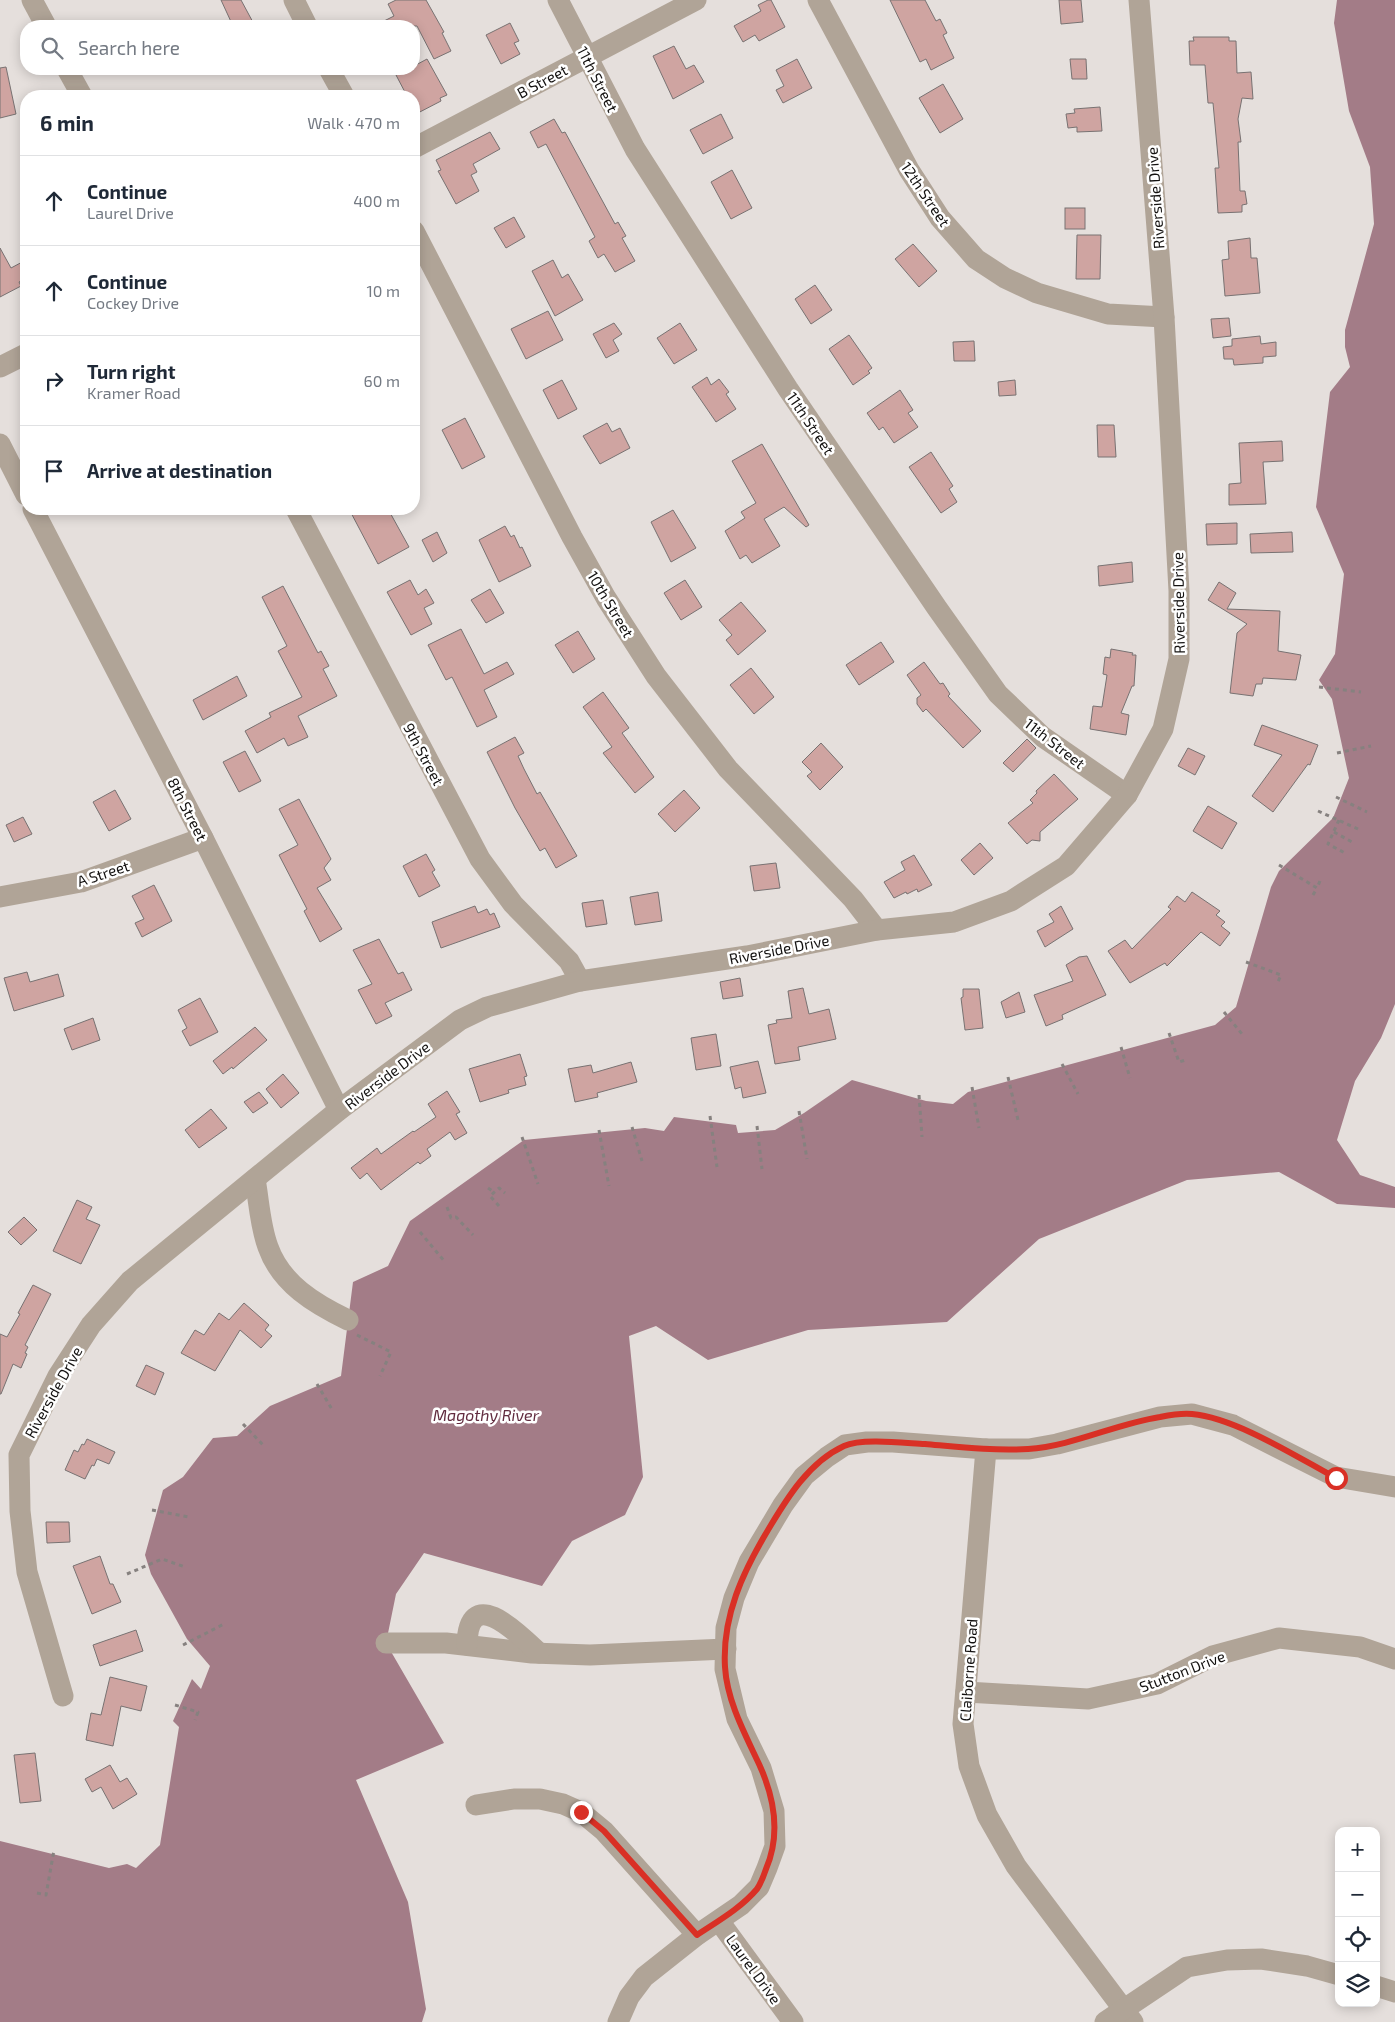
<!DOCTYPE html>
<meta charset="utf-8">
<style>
body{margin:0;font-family:"Exo 2",sans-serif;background:#f2f2f3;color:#1f2937}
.controls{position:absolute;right:15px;bottom:15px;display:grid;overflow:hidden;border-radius:10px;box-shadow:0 2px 12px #0003}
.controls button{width:45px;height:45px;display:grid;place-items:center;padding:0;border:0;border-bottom:1px solid #e0e1e3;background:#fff;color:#1f2937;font:25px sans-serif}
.stop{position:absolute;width:15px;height:15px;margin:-11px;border:4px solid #d93025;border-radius:50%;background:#fff}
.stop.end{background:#d93025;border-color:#fff;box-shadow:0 1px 5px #0008}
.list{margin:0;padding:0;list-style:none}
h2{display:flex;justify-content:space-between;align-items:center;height:65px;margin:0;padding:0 20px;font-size:21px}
h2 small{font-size:16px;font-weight:400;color:#747a83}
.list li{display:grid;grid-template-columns:32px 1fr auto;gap:15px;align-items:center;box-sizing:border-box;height:90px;padding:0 20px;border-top:1px solid #e0e1e3}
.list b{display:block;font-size:19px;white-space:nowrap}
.list p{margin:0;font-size:16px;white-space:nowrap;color:#747a83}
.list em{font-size:16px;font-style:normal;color:#747a83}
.icon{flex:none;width:28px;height:28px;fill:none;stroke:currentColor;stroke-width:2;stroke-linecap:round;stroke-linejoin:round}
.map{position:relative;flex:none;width:1395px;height:2022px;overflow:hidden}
.search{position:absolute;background:#fff;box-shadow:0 2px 12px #0003;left:20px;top:20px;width:400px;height:55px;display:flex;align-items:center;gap:12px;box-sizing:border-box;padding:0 18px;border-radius:20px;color:#747a83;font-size:19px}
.panel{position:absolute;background:#fff;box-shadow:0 2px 12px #0003;left:20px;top:90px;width:400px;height:425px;border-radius:20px}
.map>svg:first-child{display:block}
.water{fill:#a37c87}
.building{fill:#cfa4a1;stroke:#787272}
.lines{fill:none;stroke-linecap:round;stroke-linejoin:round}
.path{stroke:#86817f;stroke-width:3;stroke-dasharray:4 4;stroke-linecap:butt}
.minor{stroke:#b0a497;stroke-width:21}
.route{stroke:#d93025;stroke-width:6}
.labels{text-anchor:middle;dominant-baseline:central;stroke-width:5;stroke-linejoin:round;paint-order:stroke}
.street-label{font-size:15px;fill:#131110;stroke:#fff}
.water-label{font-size:16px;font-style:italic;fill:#622c3f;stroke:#fff}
</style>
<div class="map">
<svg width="1395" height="2022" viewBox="0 0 1395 2022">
<rect width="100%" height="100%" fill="#e5dfdc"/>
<polygon class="water" points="1337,0 1395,0 1395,1004 1381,1038 1355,1081 1337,1140 1360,1175 1395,1187 1395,1208 1337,1204 1279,1172 1187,1180 1039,1239 947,1322 808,1330 708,1360 656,1326 629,1336 643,1477 625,1515 572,1541 542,1586 424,1553 396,1594 386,1643 444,1743 356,1780 408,1902 426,2009 422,2022 0,2022 0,1841 109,1868 127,1864 136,1868 160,1845 179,1727 173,1721 192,1679 201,1689 210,1666 187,1639 151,1574 145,1555 163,1490 183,1477 213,1438 237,1436 270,1406 341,1376 353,1282 388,1266 410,1221 524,1140 645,1128 664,1131 674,1117 736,1125 738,1133 775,1130 804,1113 852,1080 926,1101 953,1104 968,1092 1215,1025 1236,1007 1271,887 1279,871 1333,818 1349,778 1332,699 1319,680 1335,654 1344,574 1316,507 1330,392 1350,367 1345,347 1345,330 1374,224 1370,167 1349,111 1334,23"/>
<g class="building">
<polygon points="221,0 241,0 255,26 233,26"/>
<polygon points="396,0 426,0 444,32 442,33 451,51 434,59 417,26 374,26 394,16 388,4"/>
<polygon points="768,0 771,0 785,27 759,41 755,35 743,42 734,26 761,11 758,5"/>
<polygon points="890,0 925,0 936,21 940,19 947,33 943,35 954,58 931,70 926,59 920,62"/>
<polygon points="1059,0 1081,0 1083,22 1061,24"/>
<polygon points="510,23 519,41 514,43 520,54 501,64 486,35"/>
<polygon points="1193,37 1229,37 1229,41 1236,41 1237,73 1251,72 1253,99 1242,98 1238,119 1241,142 1238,142 1240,191 1245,191 1247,204 1242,205 1242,212 1218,213 1215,168 1219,168 1213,103 1208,103 1205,65 1190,65 1189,41 1194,41"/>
<polygon points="674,46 686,69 694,65 704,82 673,99 653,56"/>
<polygon points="427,59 447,95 440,98 441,101 414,115 414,96 407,96 396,75 408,69 414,69 414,66"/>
<polygon points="797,59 812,88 783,103 776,90 784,86 776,70"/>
<polygon points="1070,59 1086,59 1087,79 1072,79"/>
<polygon points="6,67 16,114 0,118 0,68"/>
<polygon points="943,84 963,119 940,133 919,98"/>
<polygon points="1100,107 1102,131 1077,132 1077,127 1068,128 1066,114 1075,113 1074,109"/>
<polygon points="721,114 733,138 703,154 690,130"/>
<polygon points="554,119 562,133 565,132 615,224 618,222 626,236 622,238 635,261 615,272 604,254 598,258 589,241 595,237 546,144 538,148 530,132"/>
<polygon points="490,132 500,149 473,164 477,172 471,175 479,191 456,204 438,171 441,170 436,160"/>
<polygon points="732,170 752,208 731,219 711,182"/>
<rect x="1065" y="208" width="20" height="21"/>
<polygon points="514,217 525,237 506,248 494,228"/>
<polygon points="1077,235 1101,235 1100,279 1076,279"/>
<polygon points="1250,238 1251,258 1257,258 1260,293 1225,296 1222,260 1229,259 1228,241"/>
<polygon points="913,244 937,271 919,287 895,259"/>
<polygon points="0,248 11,268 26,260 26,278 19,282 21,286 0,297"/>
<polygon points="553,260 562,278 568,274 583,300 555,316 532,271"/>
<polygon points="815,285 832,310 811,324 795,299"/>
<polygon points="548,311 563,340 526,359 511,329"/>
<polygon points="1229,318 1231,336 1213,338 1211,319"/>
<polygon points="614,323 622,334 613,340 619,351 606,358 593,334"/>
<polygon points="680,323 697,350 674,364 657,338"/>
<polygon points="849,335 872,368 868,371 870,373 853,385 829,349"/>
<polygon points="1260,336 1261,344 1276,342 1276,356 1263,357 1263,363 1234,365 1233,359 1224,359 1223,347 1232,346 1232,339"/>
<polygon points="974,341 975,361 954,361 953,342"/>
<polygon points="707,377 711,385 719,379 729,392 726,394 736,409 716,422 692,387"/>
<polygon points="562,380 577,409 558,419 543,390"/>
<polygon points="1015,380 1016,395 999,396 998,382"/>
<polygon points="900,390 913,410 908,413 918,427 894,443 883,427 879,430 867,413"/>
<polygon points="465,418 485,457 462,469 442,430"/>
<polygon points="607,423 612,432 620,428 630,448 600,464 583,436"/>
<polygon points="1097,425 1114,425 1116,457 1098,457"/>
<polygon points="1282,441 1283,461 1263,462 1266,504 1229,505 1229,484 1241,483 1239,443"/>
<polygon points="762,444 809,525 806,527 784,507 764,519 780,546 752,563 746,555 740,559 725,531 745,518 741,512 756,503 732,461"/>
<polygon points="931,452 953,486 949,489 957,502 941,513 909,467"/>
<polygon points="349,509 388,509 409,547 378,564"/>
<polygon points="673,510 696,548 671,562 651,522"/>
<polygon points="1237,523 1237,544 1207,545 1206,524"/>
<polygon points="505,526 511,537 514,535 520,548 522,547 531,566 499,582 479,540"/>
<polygon points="437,532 447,553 433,562 422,540"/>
<polygon points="1292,532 1293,552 1251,553 1250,534"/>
<polygon points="1132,562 1133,582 1099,586 1098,566"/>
<polygon points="410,580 418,595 426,589 434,603 424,608 432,624 411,635 387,592"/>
<polygon points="685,580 702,607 681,620 664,593"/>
<polygon points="1219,582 1236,593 1227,609 1280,611 1278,651 1301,655 1296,680 1263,678 1262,684 1256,684 1253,696 1230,693 1237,633 1247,624 1208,600"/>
<polygon points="283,586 318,653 321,651 329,666 323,669 337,696 298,716 308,737 288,746 284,738 257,753 245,731 271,717 269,713 302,697 278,651 287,646 262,597"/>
<polygon points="490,589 504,613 486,623 471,600"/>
<polygon points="741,602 766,631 738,655 726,640 732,635 719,620"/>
<polygon points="461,629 484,674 507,662 514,674 484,690 497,717 477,727 452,677 446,680 428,645"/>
<polygon points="578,631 595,659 573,673 555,645"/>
<polygon points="881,642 894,662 859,685 846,665"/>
<polygon points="1111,649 1133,653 1132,655 1136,655 1134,686 1132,686 1121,713 1129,715 1126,735 1090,729 1093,706 1102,707 1107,675 1103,674 1105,657 1110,658"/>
<polygon points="924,662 940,684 943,683 950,694 948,696 981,731 963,748 926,709 923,712 917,704 917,698 921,695 907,675"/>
<polygon points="751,668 774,697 754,714 730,685"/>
<polygon points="237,676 247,696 203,720 193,700"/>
<polygon points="603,692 629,728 622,733 654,777 635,793 603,753 612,747 583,707"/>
<polygon points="1262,725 1318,745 1310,765 1308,764 1273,812 1252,796 1282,755 1254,745"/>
<polygon points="515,737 524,753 518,756 524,769 537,794 540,792 577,856 556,868 545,848 540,851 515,808 487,752"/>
<polygon points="1027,739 1036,748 1013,772 1003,763"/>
<polygon points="821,743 843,767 820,790 807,776 812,772 802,762"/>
<polygon points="1188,748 1205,756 1195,775 1178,766"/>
<polygon points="245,751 261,781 239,792 223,762"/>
<polygon points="1054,774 1078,799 1040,832 1040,841 1032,840 1027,844 1008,823 1033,803 1030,800 1037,793 1036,791"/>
<polygon points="115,790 131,819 109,831 93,802"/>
<polygon points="684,790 700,808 675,832 658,814"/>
<polygon points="299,799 331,859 324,868 331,880 317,888 342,929 320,942 304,911 307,909 279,855 298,845 279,809"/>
<polygon points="1208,806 1237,823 1222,849 1193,831"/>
<polygon points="23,817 32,834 14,842 6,825"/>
<polygon points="980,843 993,858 974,875 961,860"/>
<polygon points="426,854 435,870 432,872 440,886 419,897 403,866"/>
<polygon points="914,855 932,885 918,892 917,889 907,894 906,892 894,898 884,882 905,870 901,862"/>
<polygon points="776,863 780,888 754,891 750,866"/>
<polygon points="154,885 172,921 142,937 135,923 144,919 132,896"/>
<polygon points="658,892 662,921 635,925 630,897"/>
<polygon points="1192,892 1220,911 1216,915 1225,922 1221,926 1230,933 1220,946 1201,932 1167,966 1165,963 1130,983 1108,951 1125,940 1132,949 1171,909 1168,907 1177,896 1185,902"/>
<polygon points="603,900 607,924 586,927 582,903"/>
<polygon points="475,906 478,913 487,909 490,915 494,913 500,927 441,948 432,922"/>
<polygon points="1061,906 1073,929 1045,947 1037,931 1054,922 1049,914"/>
<polygon points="379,939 398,974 403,972 412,990 385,1003 392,1016 376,1024 358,990 372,984 353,950"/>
<polygon points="1087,956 1106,995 1062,1015 1063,1019 1046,1026 1034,995 1073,981 1066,965 1079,957"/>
<polygon points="27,972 30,982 58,974 64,996 14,1011 4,978"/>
<polygon points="740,978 743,996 723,999 720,982"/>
<polygon points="803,988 809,1014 829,1009 836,1039 798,1047 800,1060 775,1064 768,1025 777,1023 776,1020 792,1018 788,991"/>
<polygon points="963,989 979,989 983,1028 965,1030 961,998 963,997"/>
<polygon points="1019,992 1025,1012 1006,1018 1001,1002"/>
<polygon points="200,998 218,1032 190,1046 182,1031 187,1028 178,1010"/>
<polygon points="93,1018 100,1040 72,1050 64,1029"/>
<polygon points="255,1027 267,1040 233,1069 232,1067 223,1074 213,1061"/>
<polygon points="716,1034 721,1066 696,1070 691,1038"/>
<polygon points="520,1054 527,1076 524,1077 526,1085 508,1090 509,1093 480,1102 469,1069"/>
<polygon points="758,1061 766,1093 743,1098 741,1087 735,1089 730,1067"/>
<polygon points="631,1062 637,1082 597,1093 598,1097 575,1102 568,1069 591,1065 593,1073"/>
<polygon points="283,1074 299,1093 281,1108 266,1089"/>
<polygon points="447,1091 460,1112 456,1114 467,1133 455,1140 450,1132 427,1149 431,1156 420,1164 418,1162 381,1190 367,1173 360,1179 351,1168 377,1148 381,1154 413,1131 414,1132 436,1117 428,1104"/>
<polygon points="259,1092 268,1103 253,1113 244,1102"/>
<polygon points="211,1109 227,1128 199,1148 185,1130"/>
<polygon points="77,1200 92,1207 86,1219 100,1225 81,1264 53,1251"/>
<polygon points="24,1217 37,1230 21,1245 8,1232"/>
<polygon points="33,1285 51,1294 25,1345 28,1347 25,1353 27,1354 21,1368 13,1364 1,1394 0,1394 0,1334 7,1337 20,1314 18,1313"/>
<polygon points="244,1303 269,1325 265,1330 272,1336 261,1348 240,1330 215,1371 181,1353 195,1330 204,1335 219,1313 229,1320"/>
<polygon points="146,1365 164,1373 155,1395 136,1386"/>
<polygon points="87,1439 115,1452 109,1464 97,1459 94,1466 92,1465 85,1479 65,1470 74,1450 78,1452 82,1444 84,1445"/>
<polygon points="46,1522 69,1522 70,1542 47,1543"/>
<polygon points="100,1556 110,1584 113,1584 121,1602 92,1614 73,1566"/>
<polygon points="136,1630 143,1651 100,1666 93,1645"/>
<polygon points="110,1677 147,1686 141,1711 121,1706 113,1746 86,1740 91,1713 101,1715"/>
<polygon points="35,1753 41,1801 20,1803 14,1755"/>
<polygon points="110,1765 120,1782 127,1778 137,1794 113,1809 101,1787 92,1792 85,1779"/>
</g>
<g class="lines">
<g class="path">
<polyline points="1319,687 1361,692"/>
<polyline points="1337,753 1371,746"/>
<polyline points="1336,797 1367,812"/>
<polyline points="1318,811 1358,829"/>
<polyline points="1339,820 1328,844 1345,853"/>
<polyline points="1334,832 1352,842"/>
<polyline points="1279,865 1317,888 1320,881"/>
<polyline points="1313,895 1317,888"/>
<polyline points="1246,962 1281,975 1277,984"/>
<polyline points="1224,1012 1242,1034"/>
<polyline points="1169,1033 1179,1062 1186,1060"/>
<polyline points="1121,1047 1130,1078"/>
<polyline points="1062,1064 1078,1094"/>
<polyline points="1008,1077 1018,1120"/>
<polyline points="972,1087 979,1128"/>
<polyline points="919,1095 922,1137"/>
<polyline points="799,1111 807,1159"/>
<polyline points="710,1116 717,1167"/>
<polyline points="757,1126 762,1169"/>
<polyline points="632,1127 642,1161"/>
<polyline points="599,1130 609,1186"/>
<polyline points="522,1137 538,1184"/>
<polyline points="488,1188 494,1192"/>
<polyline points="499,1206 490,1196 499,1188 505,1193"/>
<polyline points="447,1207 451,1218 456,1217 473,1235"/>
<polyline points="420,1232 445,1262"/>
<polyline points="357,1335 391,1352 380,1376"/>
<polyline points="317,1384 333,1411"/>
<polyline points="243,1424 264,1446"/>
<polyline points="152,1510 189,1517"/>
<polyline points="127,1574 162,1559 185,1567"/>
<polyline points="183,1645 224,1624"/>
<polyline points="175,1705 198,1712 195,1720"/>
<polyline points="37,1893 46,1895 54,1850"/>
</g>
<g class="minor">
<polyline points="32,0 46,26"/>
<polyline points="294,0 307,26"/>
<polyline points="558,0 635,149 788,389 937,608 998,694 1043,737 1127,795"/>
<polyline points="818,0 909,170 940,218 976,259 1005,278 1037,293 1108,314 1164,317"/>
<polyline points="67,69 82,96"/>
<polyline points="329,69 344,96"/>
<polyline points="414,148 696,0"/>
<polyline points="414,231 572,537 606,598 656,676 728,769 853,899 877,930"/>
<polyline points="0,367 26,354"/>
<polyline points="0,444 26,495"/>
<polyline points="33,509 203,838 339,1110"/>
<polyline points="296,509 480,859 513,904 569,961 580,981"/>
<polyline points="0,897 81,882 203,838"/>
<path d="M255,1179C259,1201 260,1226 268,1247C281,1284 315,1304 348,1320"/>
<polyline points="986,1449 963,1724 969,1766 987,1815 1016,1866 1133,2022"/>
<polyline points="386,1643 446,1643 532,1653 590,1655 726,1649"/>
<path d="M467,1645C468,1582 519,1634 539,1653"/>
<polyline points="966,1692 1088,1699 1157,1684 1213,1656 1279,1638 1360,1647 1395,1659"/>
<polyline points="63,1696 27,1572 20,1511 19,1455 58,1376 91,1325 130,1281 339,1110 460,1020 487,1007 580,981 747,956 877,930 954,922 1011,901 1066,866 1127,795 1163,729 1179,659 1179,591 1164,317 1139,0"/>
<polyline points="476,1805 514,1799 540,1799 563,1804 581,1812 604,1831 697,1935"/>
<polyline points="719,1921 793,2022"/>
<polyline points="1376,1986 1395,1992"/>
<polyline points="618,2022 629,1997 644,1977 697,1935 741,1905 759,1887 767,1868 775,1846 774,1811 761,1768 737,1719 725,1669 726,1628 734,1598 749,1562 783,1505 804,1476 827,1457 845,1445 867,1442 893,1442 986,1449 1029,1449 1057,1444 1160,1417 1192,1414 1233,1425 1336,1477 1395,1487"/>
<polyline points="1105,2022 1187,1967 1227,1960 1261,1959 1307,1966 1339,1975"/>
</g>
</g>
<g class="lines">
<path class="route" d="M581,1812L604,1831L697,1935C718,1921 741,1908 757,1889C761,1883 764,1875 766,1869C781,1834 775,1799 759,1764C745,1734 727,1701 725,1667C722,1616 743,1572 768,1530C787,1498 809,1462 844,1446C862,1438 904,1443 925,1444C959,1447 993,1451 1028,1449C1073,1446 1115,1424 1160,1417C1170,1415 1183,1413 1192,1414C1236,1418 1297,1457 1336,1478"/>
</g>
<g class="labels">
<g class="street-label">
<text transform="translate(598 79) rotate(63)">11th Street</text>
<text transform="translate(542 81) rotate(-28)">B Street</text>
<text transform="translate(926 194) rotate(56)">12th Street</text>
<text transform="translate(1155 198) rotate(-94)">Riverside Drive</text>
<text transform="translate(811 423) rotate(56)">11th Street</text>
<text transform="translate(1178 603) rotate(-91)">Riverside Drive</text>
<text transform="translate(611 604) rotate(59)">10th Street</text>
<text transform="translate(1055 743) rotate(38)">11th Street</text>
<text transform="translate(424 754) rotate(62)">9th Street</text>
<text transform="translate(188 809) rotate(63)">8th Street</text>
<text transform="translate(103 873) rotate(-18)">A Street</text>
<text transform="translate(779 949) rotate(-11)">Riverside Drive</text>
<text transform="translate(387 1075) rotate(-37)">Riverside Drive</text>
<text transform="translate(53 1392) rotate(-61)">Riverside Drive</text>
<text transform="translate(968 1670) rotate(-86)">Claiborne Road</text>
<text transform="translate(1182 1671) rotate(-21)">Stutton Drive</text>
<text transform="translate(754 1969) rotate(54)">Laurel Drive</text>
</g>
<g class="water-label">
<text x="486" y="1414">Magothy River</text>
</g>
</g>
</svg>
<div class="controls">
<button>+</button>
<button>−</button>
<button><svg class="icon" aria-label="locate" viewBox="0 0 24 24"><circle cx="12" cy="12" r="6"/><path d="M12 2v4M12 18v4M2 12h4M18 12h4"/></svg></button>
<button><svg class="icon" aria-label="layers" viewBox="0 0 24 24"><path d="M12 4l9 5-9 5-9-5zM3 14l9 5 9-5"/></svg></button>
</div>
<div class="stop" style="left:1336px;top:1478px"></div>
<div class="stop end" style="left:581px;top:1812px"></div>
<div class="search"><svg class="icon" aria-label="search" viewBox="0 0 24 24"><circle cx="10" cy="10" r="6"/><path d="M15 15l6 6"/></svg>Search here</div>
<section class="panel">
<h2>6 min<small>Walk · 470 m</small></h2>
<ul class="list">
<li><svg class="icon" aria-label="ahead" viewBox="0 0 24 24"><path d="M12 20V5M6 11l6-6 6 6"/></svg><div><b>Continue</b><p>Laurel Drive</p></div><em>400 m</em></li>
<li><svg class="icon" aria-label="ahead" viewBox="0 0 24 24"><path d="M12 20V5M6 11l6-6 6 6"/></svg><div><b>Continue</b><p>Cockey Drive</p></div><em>10 m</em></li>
<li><svg class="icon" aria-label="right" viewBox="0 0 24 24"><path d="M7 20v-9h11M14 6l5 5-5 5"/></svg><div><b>Turn right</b><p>Kramer Road</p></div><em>60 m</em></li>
<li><svg class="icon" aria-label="arrive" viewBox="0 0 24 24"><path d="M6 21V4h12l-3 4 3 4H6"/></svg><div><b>Arrive at destination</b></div></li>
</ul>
</section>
</div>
